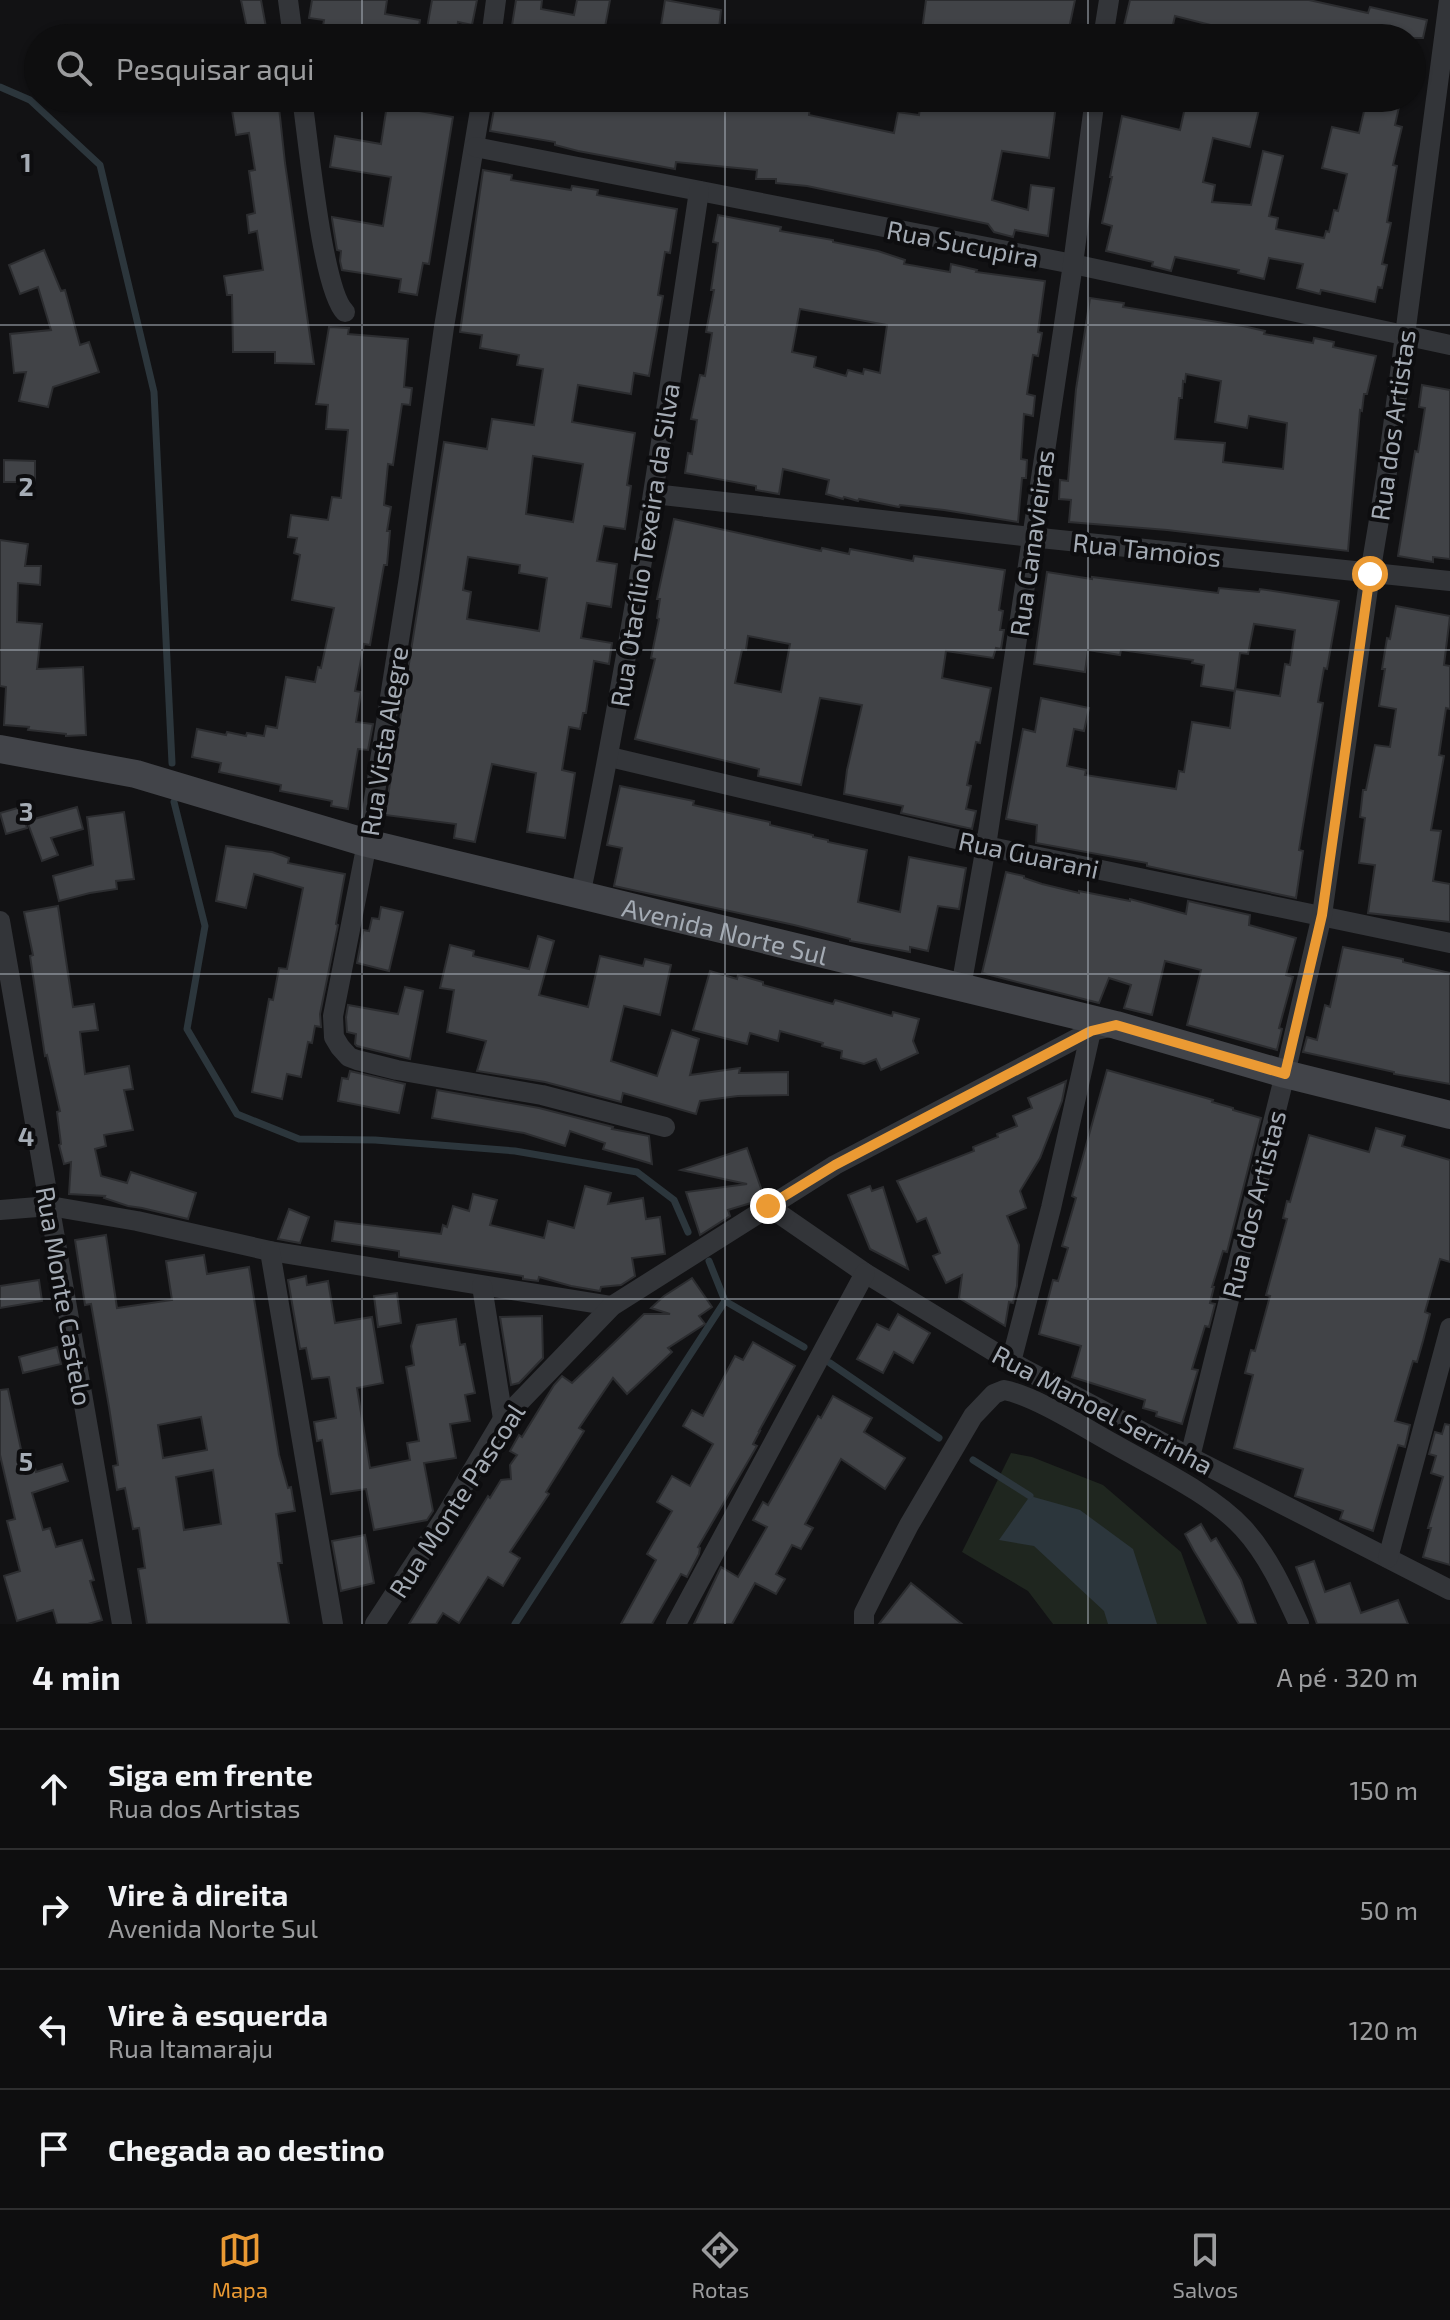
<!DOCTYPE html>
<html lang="pt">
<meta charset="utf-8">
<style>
body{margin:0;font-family:"Exo 2",sans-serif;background:#171718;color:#f1f3f6}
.stop{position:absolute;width:24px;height:24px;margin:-18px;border:6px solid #eb9a33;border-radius:50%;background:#fff}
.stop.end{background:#eb9a33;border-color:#fff;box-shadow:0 2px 8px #0008}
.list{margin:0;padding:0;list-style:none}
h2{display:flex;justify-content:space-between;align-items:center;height:104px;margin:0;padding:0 32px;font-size:34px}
h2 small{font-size:26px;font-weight:400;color:#9b9c9e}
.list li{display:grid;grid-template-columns:52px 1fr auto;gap:24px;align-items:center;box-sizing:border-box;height:120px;padding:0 32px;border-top:2px solid #2e2e2f}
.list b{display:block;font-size:30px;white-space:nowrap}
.list p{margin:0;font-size:26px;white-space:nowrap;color:#9b9c9e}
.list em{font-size:26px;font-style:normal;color:#9b9c9e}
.icon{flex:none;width:44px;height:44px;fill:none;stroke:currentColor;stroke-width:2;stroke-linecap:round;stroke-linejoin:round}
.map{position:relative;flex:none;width:1450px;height:1624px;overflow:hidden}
.search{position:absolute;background:#0e0e0f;box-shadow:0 2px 6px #0004;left:24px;right:24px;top:24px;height:88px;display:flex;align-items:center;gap:20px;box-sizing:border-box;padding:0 28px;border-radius:44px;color:#9b9c9e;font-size:30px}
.sheet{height:584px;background:#0e0e0f}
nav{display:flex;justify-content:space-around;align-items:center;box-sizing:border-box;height:112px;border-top:2px solid #2e2e2f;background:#0e0e0f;font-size:22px;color:#9b9c9e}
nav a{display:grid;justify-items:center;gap:4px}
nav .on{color:#eb9a33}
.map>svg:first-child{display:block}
.green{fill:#1f261f}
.water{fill:#2c363c}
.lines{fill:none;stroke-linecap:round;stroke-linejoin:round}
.stream{stroke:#2c363c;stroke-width:7}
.building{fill:#414347;stroke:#2c2d30;stroke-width:2;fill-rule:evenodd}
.street{stroke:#333539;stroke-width:20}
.secondary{stroke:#424449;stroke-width:28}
.route{stroke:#eb9a33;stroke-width:10}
.grid{fill:none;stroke:#a4abb4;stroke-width:2;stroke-opacity:0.55}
.labels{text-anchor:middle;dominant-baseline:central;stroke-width:8;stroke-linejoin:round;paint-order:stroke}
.street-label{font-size:26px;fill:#a4abb4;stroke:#0d0d0f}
.grid-label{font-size:26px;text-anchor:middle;font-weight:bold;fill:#a4abb4;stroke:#0d0d0f;stroke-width:8;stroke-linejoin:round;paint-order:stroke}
</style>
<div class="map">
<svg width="1450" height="1624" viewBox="0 0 1450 1624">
<rect width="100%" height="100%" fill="#121214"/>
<polygon class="green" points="1011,1453 1032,1457 1103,1485 1181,1552 1207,1624 1053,1624 1028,1591 962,1552"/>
<polygon class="water" points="1030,1496 1080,1510 1133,1549 1157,1624 1108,1624 1104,1611 1034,1546 999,1540"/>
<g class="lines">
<g class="stream">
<polyline points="0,87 30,100 100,165 154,392 172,763"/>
<polyline points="174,802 205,926 187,1029 237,1114 299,1139 375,1140 515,1151 637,1172 674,1200 688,1232"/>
<polyline points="709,1261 725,1301 804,1347"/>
<polyline points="830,1363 939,1438"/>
<polyline points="973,1460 1030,1496"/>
<polyline points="515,1624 725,1301"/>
</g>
</g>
<g class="building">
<polygon points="241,0 261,0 268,38 249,38"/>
<polygon points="312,0 387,0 385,14 420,20 417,38 321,38 324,20 309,18"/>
<polygon points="432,0 477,0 472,25 458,22 456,38 426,34"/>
<polygon points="516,0 542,0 541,9 574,15 577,0 610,0 603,38 510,38"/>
<polygon points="665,0 721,10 718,38 659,38"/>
<polygon points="926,0 1075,0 1067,38 1031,38 1004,33 1003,38 921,38"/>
<polygon points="1130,0 1309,0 1368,13 1370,7 1427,20 1423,38 1223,38 1226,29 1175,16 1170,38 1121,38"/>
<polygon points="230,98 278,98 285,163 314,364 275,363 275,352 233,352 232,295 227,295 224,276 263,270 257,231 249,233 247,215 255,213 249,171 255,170 249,133 236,135"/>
<polygon points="388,98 421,98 419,111 453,117 429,264 423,263 417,295 399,292 401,279 342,270 340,261 341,251 337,250 332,219 332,217 383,226 391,177 330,167 335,136 381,144"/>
<polygon points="496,98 538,98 562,102 563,98 595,98 634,104 635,98 673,98 708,102 708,98 811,98 809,115 894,133 898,112 919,115 921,98 1057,98 1049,158 1002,151 992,200 1028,210 1031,185 1054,188 1048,236 1015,230 1013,237 994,232 988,224 807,186 776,183 776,179 756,179 757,170 676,162 675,169 578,151 555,145 555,142 490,131"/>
<polygon points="1187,98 1249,98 1261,101 1250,147 1213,138 1203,182 1215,185 1212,202 1251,205 1263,151 1283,156 1269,216 1278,218 1276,229 1324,238 1326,231 1329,232 1334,210 1338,211 1347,174 1322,168 1332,127 1359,133 1367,98 1401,98 1395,125 1402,127 1393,165 1397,166 1387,222 1391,223 1382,264 1387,265 1382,288 1378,287 1375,302 1321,290 1320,294 1297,288 1303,264 1269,258 1264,279 1238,273 1239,270 1175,257 1171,271 1152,266 1153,262 1106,251 1112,226 1102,223 1112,177 1110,177 1122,116 1180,130"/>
<path d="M483,170L512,175L511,180L571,190L572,186L598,190L597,195L677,209L670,253L665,252L658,295L663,296L649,376L634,373L631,394L578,385L572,422L635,433L627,485L631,486L625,529L604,526L597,561L617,564L611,607L587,603L581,638L612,643L609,664L594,661L586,713H583L580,729L569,727L562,770L575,773L565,838L527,832L536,773L492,764L475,842L454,838L456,824L385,815L444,442L487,449L492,419L534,425L543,369L517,365L519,355L480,348L482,335L460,332ZM533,456L583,464L573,522L526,514ZM468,557L520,565L519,573L547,578L539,631L467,619L471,592L463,590Z"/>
<path d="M718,215L781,227L780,231L833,240V242L878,251L905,260L904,264L950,272L951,264L977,270L976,272L1045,281L1038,332L1042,333L1038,356L1033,355L1027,394L1035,396L1033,416L1024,414L1021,459L1027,460L1026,478H1022L1018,522L944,510L900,505L899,507L859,499L858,501L844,497L843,499L826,494L829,480L783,469L779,494L756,490V486L685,473L688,453L692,454L697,420L691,419L700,375L705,376L712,333L706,332L714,290H711L718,243L713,242ZM800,309L887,325L880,373L864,369L863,374L848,370L846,376L814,367L816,357L792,352Z"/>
<polygon points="44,250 61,291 65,290 80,345 89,342 99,372 53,387 48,407 19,401 26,372 14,373 10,334 51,330 38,287 20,294 9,265"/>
<path d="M1090,298L1124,303L1123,307L1243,326L1265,331L1264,334L1313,343L1314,338L1334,342L1333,347L1376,356L1367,394H1364L1362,411L1360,410L1348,551L1167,530L1069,522L1071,500L1059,499L1060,480L1068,481L1076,389ZM1186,374L1221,381L1215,422L1247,428L1249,416L1287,423L1283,469L1223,462L1225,443L1175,439L1179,398H1182L1183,381L1185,382Z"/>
<polygon points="329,327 349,328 348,334 408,339 404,387 412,388 410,405 402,404 393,465 388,464 384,505 391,507 387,531 390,531 387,565 384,565 370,645 364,644 355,691 361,692 356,722 373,724 368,750 358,749 348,809 331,806 332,801 280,791 281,785 219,772 221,763 192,757 197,729 226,735 227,732 246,736 247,733 264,736 266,726 277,728 286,677 315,682 318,667 321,668 334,608 292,600 300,555 294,553 297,538 288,537 291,515 328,520 332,497 341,498 348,430 326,429 328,405 316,404"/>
<polygon points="1422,385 1450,390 1450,559 1433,557 1433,562 1398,556 1415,451 1418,452 1425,408 1419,407"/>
<polygon points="4,460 35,461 35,482 4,482"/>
<path d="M674,519L821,551L822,548L849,554L850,549L913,561L914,556L1005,570L999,610L1003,611L1000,630H1004L1001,649L996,648L993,658L946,651L942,678L991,688L980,743L976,742L967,785L971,786L966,809L976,811L972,829L901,813L903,806L844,794L847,770L862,705L820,698L801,785L758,776L759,769L635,739L655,659L651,658L659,619L657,618L660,599H657ZM748,636L790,644L781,692L735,683L742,650H746Z"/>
<polygon points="0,540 28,544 25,566 41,566 40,585 18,583 17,622 42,624 37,669 83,667 86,735 66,736 66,734 28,730 29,727 4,725 6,687 0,686"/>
<polygon points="1047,572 1092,579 1092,577 1218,593 1219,588 1259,592 1260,589 1339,601 1327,669 1324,668 1318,702 1323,703 1299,850 1303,851 1296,898 1147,866 1147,863 1036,843 1037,825 1006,819 1023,729 1035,732 1041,698 1089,708 1084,731 1074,729 1067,766 1086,770 1085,775 1176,789 1179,771 1184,772 1192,722 1230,728 1235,689 1280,696 1285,664 1290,665 1295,630 1254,624 1248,654 1240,653 1235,691 1201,686 1204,665 1192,663 1193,660 1121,650 1120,655 1088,650 1085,672 1034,664"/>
<polygon points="1396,606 1450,616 1444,665 1450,666 1450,709 1446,708 1439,755 1444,756 1431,830 1441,831 1433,881 1450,884 1450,922 1368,913 1375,865 1359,863 1365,818 1360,817 1363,790 1366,790 1375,745 1390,747 1396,709 1379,706 1385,669 1382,669 1387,638 1390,639"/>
<polygon points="620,786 694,801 693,805 770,822 770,825 813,835 813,837 828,840 828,842 867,850 858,902 900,912 909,857 966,868 959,909 938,906 928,951 910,947 910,952 850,941 850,939 794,925 614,886 622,848 607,845"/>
<polygon points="21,807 27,828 6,834 0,813"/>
<polygon points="77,807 83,829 51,838 58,855 42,861 27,821"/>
<polygon points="124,812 134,879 116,881 117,889 90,893 59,901 53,876 93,865 87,817"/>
<polygon points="226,846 272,852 289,858 288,863 345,874 336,924 338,925 320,1014 321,1027 315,1026 312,1043 308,1042 301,1077 287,1074 282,1099 252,1092 269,999 273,1000 279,968 287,969 303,888 254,874 246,908 216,901"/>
<polygon points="1006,872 1024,876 1024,878 1042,884 1079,893 1079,891 1130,901 1130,899 1186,914 1188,901 1250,915 1249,925 1296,938 1286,975 1293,977 1279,1028 1282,1029 1277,1050 1187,1025 1201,970 1165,961 1152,1015 1124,1008 1131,985 1109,978 1099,1003 982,973"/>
<polygon points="58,906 73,1007 94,1004 98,1030 80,1032 85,1074 129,1066 133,1089 124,1090 133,1130 104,1135 106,1146 95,1149 101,1176 127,1183 131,1172 196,1193 188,1219 142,1208 128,1206 104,1198 105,1196 69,1194 71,1162 64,1164 59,1145 61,1144 57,1112 60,1111 47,1055 45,1056 30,956 33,955 24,912"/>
<polygon points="381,907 403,912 389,971 357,963 363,930 369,931 372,918 379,919"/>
<polygon points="538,936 554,941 539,995 588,1007 600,956 643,966 645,959 671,965 660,1015 624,1006 611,1061 657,1076 672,1030 699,1039 690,1075 740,1068 739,1073 788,1072 788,1095 738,1096 700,1101 696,1114 623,1093 621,1102 545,1082 477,1071 486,1041 447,1032 454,990 440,988 450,945 474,951 473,956 529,969"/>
<polygon points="1343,947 1403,959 1403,962 1450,973 1450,1084 1394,1074 1394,1072 1303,1052 1307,1037 1317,1040 1325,1005 1330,1007"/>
<polygon points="710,971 737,979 738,975 763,982 763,985 833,1004 835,1000 892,1016 893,1012 919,1019 913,1041 918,1053 881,1070 876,1059 864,1064 841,1058 842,1051 822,1046 823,1043 780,1031 778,1041 750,1033 747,1044 693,1030"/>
<polygon points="405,987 423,991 410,1059 357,1046 355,1044 356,1034 347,1032 346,1017 348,1005 398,1014"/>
<polygon points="1107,1070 1213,1100 1212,1102 1233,1108 1233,1110 1261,1118 1227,1252 1223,1251 1212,1287 1214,1287 1210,1303 1215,1304 1209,1327 1205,1326 1192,1369 1198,1370 1182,1424 1156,1416 1157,1412 1143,1408 1145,1400 1072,1377 1081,1346 1039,1334 1053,1280 1058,1281 1068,1248 1062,1246 1076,1198 1072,1196"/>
<polygon points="350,1071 405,1084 399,1113 338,1101 342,1078 348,1079"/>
<polygon points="1066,1081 1062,1101 1040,1158 1020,1191 1026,1208 1007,1216 1019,1245 1017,1286 1013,1303 1009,1302 1005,1326 959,1298 962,1275 946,1283 933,1256 940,1253 926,1218 917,1222 897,1181 974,1151 973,1147 998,1137 997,1134 1017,1126 1013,1116 1032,1108 1028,1098"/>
<polygon points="437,1090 539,1108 613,1127 612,1129 649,1136 652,1164 603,1149 605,1143 570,1131 565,1146 524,1133 432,1118"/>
<polygon points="1376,1128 1405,1136 1402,1146 1450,1160 1450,1262 1440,1259 1425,1312 1430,1314 1423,1341 1417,1362 1413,1361 1395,1421 1410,1425 1405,1447 1398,1445 1373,1531 1340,1519 1343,1511 1295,1496 1303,1469 1234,1448 1253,1375 1245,1373 1251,1350 1255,1351 1270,1296 1266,1295 1287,1219 1283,1218 1287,1201 1290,1202 1309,1135 1369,1152"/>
<polygon points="747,1148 763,1194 751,1203 728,1210 730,1216 700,1235 686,1192 747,1184 681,1170"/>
<polygon points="585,1186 611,1193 608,1204 643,1198 646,1219 660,1217 665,1254 632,1258 635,1276 621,1285 601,1287 600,1291 571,1286 539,1277 538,1281 523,1279 523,1276 399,1257 399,1251 332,1241 335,1221 441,1234 443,1225 447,1227 453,1206 469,1211 473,1194 497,1200 490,1225 544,1238 548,1221 574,1228"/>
<polygon points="870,1186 872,1191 883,1187 908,1269 870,1249 848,1195"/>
<polygon points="289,1209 309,1217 300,1243 278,1239"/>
<path d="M106,1235L117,1308L172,1300L166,1261L204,1255L207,1274L249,1267L279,1455L288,1488L291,1487L295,1511L276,1514L282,1563H278L289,1624H147L138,1569L145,1568L139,1528L133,1529L125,1488L117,1490L113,1466L118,1465L109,1407L91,1304L85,1305L75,1240ZM201,1417L207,1450L163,1458L158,1425ZM213,1470L221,1524L184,1530L176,1477Z"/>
<polygon points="306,1276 307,1285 328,1281 335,1323 372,1317 383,1383 357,1388 370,1468 410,1460 407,1443 419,1441 406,1367 414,1365 411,1346 417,1325 456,1319 460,1345 465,1344 475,1393 465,1395 470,1421 450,1424 456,1458 424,1463 433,1511 427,1520 374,1530 366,1489 331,1494 322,1440 317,1441 314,1422 336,1418 329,1377 312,1379 306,1348 300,1349 288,1280"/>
<polygon points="692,1278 712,1307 699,1316 705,1324 668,1348 672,1352 627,1394 613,1378 579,1428 584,1431 546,1492 549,1494 510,1552 520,1558 503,1586 488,1577 459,1623 443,1613 436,1624 409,1624 488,1496 490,1498 501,1480 511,1479 510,1465 517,1455 510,1451 519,1435 522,1437 554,1385 562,1376 572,1383 644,1314 670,1314 651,1308 664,1296"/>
<polygon points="39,1280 42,1301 0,1308 0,1286"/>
<polygon points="397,1293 401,1323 378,1327 374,1296"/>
<polygon points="898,1314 930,1333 913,1363 894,1352 883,1373 857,1359 877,1324 889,1330"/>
<polygon points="542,1316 543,1358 519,1383 511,1385 500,1317"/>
<polygon points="753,1342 795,1366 759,1431 760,1431 753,1444 757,1446 698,1547 700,1548 699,1554 687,1577 681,1574 652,1624 621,1624 656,1560 647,1554 672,1511 657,1502 672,1476 690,1486 713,1444 683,1426 692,1410 703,1416 735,1356 743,1360"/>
<polygon points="57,1347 61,1364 23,1373 19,1357"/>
<polygon points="8,1389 22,1454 31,1452 36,1472 62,1464 68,1481 32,1493 43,1530 50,1528 56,1547 82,1540 94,1580 90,1581 102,1620 88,1624 57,1624 53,1610 17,1621 4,1576 20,1571 7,1521 15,1519 0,1455 0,1390"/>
<polygon points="833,1396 872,1418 864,1432 905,1458 885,1489 841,1459 805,1524 813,1528 801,1549 792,1545 776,1574 785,1579 776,1594 755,1583 732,1624 694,1624 721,1567 738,1577 767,1527 753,1520 763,1502 768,1505 818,1416 821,1418"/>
<polygon points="1445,1424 1450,1425 1450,1565 1423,1557 1431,1528 1428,1528 1443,1477 1431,1473 1436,1456 1429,1454 1435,1432 1442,1434"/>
<polygon points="1201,1524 1211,1541 1216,1538 1241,1580 1256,1624 1239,1624 1194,1551 1185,1534"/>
<polygon points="365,1535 374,1583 341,1591 332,1541"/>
<polygon points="1314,1561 1325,1592 1350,1583 1361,1613 1398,1600 1408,1624 1317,1624 1296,1567"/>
<polygon points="911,1583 962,1624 879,1624"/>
</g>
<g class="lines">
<g class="street">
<polyline points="288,0 293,38"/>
<polyline points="491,38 496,0"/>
<polyline points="1103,38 1109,0"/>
<path d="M302,98C308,137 322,290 345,312"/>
<polyline points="482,98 444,327 409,577 367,843 333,1016 334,1037 340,1047 349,1057 357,1060 397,1070 542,1095 665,1127"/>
<polyline points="475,147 1073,264 1450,345"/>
<polyline points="654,494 1031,537 1450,581"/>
<polyline points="610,757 986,846 1450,943"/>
<path d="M580,896C629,663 664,427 699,191"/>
<polyline points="0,921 122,1624"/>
<polyline points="961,987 986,846 1073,264 1095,98"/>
<polyline points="768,1206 865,1273 1011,1362 1190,1457 1450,1590"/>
<polyline points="0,1210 50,1206 137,1221 270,1251 612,1306"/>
<polyline points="270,1251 333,1624"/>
<polyline points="482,1286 503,1419"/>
<polyline points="1011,1362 1051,1208 1091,1031"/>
<polyline points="1190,1457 1285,1074 1322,915 1370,574 1387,472 1449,0"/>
<polyline points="1388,1558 1450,1328"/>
<polyline points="375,1624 443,1520 503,1419 612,1306 835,1165 1091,1031 1115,1026"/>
<polyline points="676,1624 865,1273"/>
<path d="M864,1624V1613L880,1581L909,1525L973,1416L994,1394L1004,1390C1035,1396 1085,1428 1114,1444C1154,1467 1212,1494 1243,1528C1268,1555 1284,1591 1299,1624"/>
</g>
<path class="secondary" id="s1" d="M0,749L136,774L367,843L1116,1025L1285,1074L1450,1115"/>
</g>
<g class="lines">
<polyline class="route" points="768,1206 835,1165 1091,1031 1116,1025 1285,1074 1322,915 1370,574"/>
</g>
<path class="grid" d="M362,0V38M725,0V38M1088,0V38M362,98V1624M725,98V1624M1088,98V1624M0,325H1450M0,650H1450M0,974H1450M0,1299H1450"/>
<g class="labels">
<g class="street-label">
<text transform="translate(963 243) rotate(11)">Rua Sucupira</text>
<text transform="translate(1392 425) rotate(-82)">Rua dos Artistas</text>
<text transform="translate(1031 543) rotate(-82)">Rua Canavieiras</text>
<text transform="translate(644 545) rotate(-81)">Rua Otacílio Texeira da Silva</text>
<text transform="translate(1147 549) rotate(6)">Rua Tamoios</text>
<text transform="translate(383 741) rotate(-81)">Rua Vista Alegre</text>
<text transform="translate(1029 854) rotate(12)">Rua Guarani</text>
<text stroke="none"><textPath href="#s1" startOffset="748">Avenida Norte Sul</textPath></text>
<text transform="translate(1253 1204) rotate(-76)">Rua dos Artistas</text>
<text transform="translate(65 1296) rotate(80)">Rua Monte Castelo</text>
<text transform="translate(1103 1409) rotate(28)">Rua Manoel Serrinha</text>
<text transform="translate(456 1500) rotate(-57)">Rua Monte Pascoal</text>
</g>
</g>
<g class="grid-label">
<text x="26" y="172">1</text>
<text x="26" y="496">2</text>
<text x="26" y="821">3</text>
<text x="26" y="1146">4</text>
<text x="26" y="1471">5</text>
</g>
</svg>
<div class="stop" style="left:1370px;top:574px"></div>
<div class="stop end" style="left:768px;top:1206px"></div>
<div class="search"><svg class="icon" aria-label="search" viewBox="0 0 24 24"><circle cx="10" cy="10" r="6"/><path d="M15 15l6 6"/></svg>Pesquisar aqui</div>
</div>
<section class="sheet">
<h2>4 min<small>A pé · 320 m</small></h2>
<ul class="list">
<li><svg class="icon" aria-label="ahead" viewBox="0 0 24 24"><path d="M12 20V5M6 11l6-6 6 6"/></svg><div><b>Siga em frente</b><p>Rua dos Artistas</p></div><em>150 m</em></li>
<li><svg class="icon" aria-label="right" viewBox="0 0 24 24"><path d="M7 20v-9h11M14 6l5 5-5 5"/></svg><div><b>Vire à direita</b><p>Avenida Norte Sul</p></div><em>50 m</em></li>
<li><svg class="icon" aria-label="left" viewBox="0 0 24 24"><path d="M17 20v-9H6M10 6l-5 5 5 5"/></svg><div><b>Vire à esquerda</b><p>Rua Itamaraju</p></div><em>120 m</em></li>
<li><svg class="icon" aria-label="arrive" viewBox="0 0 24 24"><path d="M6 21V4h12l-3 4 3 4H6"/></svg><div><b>Chegada ao destino</b></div></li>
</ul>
</section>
<nav>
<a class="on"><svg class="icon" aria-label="map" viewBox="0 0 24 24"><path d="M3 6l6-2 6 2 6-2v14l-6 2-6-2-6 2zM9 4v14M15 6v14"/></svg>Mapa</a>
<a><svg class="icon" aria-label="directions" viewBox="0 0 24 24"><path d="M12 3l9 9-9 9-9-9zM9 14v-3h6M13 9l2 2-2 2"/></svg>Rotas</a>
<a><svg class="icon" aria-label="saved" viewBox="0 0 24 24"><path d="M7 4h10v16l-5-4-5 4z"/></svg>Salvos</a>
</nav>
